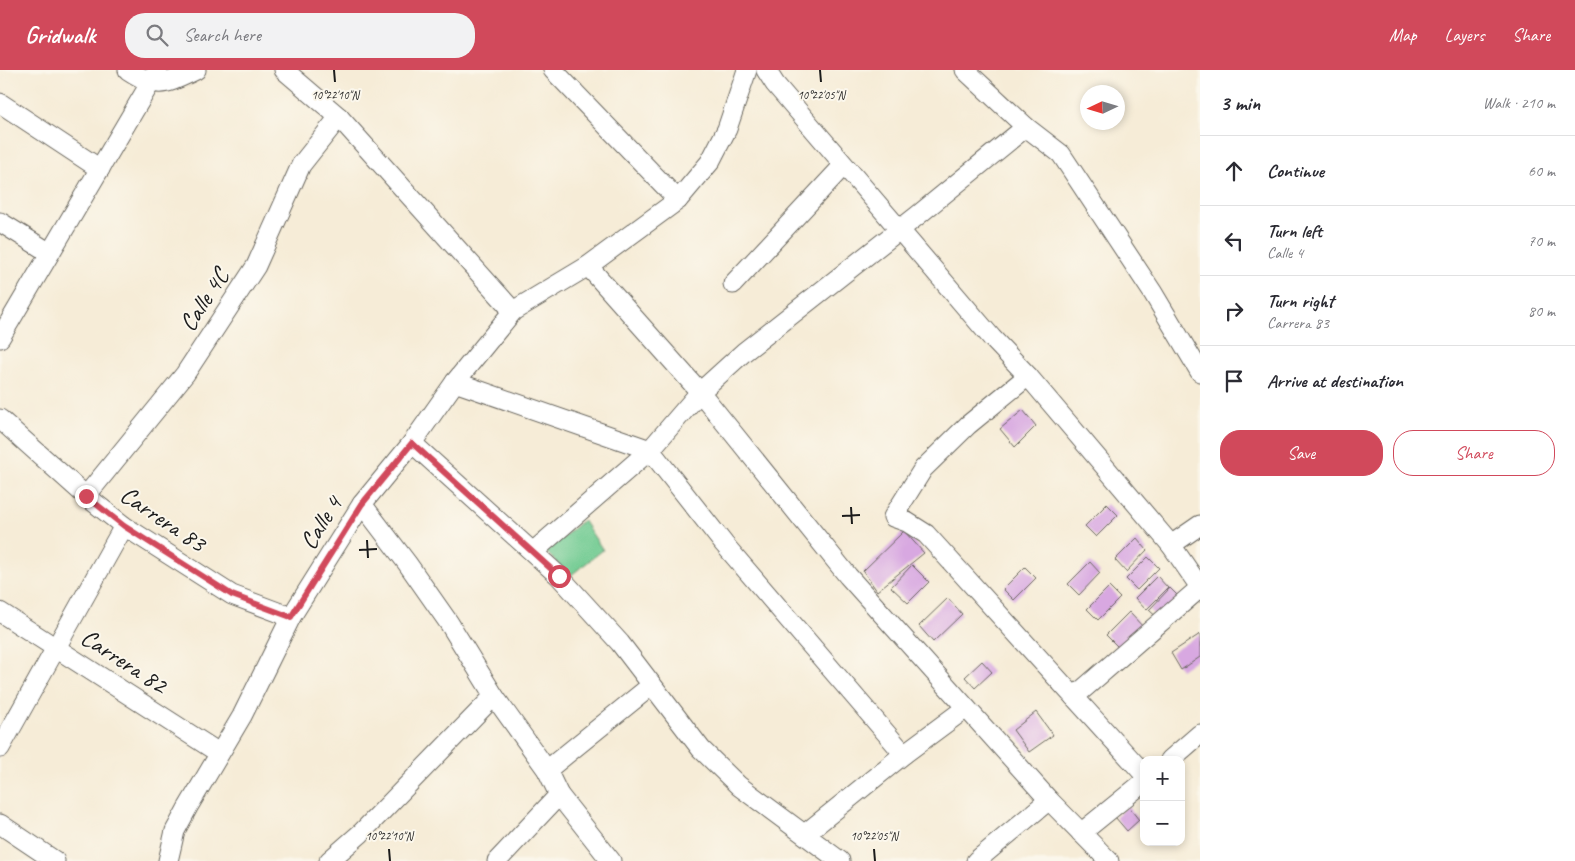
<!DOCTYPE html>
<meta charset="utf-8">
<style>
body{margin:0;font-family:Caveat,sans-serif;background:#f2f2f3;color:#2b2b33}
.controls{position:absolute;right:15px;bottom:15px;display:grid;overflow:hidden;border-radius:10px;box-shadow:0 2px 8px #0003}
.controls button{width:45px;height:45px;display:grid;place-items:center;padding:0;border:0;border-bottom:1px solid #e1e1e2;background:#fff;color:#2b2b33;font:25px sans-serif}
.compass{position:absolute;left:1080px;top:15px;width:45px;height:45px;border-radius:50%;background:#fff;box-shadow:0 2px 8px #0003;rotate:266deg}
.stop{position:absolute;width:15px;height:15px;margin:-11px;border:4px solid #d1495b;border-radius:50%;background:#fff}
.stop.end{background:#d1495b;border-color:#fff;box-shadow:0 1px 5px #0008}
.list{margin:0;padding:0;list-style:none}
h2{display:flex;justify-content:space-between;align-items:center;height:65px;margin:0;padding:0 20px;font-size:21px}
h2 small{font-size:16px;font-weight:400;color:#7c7c81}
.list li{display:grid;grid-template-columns:32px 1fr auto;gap:15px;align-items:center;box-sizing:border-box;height:70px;padding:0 20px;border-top:1px solid #e1e1e2}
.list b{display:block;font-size:19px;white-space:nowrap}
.list p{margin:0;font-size:16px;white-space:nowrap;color:#7c7c81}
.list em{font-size:16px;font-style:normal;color:#7c7c81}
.actions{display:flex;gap:10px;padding:15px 20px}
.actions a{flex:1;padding:11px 0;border:1px solid #d1495b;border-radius:20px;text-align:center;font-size:18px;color:#d1495b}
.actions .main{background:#d1495b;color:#fff}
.icon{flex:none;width:28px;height:28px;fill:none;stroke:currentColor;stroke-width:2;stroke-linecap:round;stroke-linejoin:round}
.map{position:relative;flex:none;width:1200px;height:791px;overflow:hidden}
header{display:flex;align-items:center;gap:30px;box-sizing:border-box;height:70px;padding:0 25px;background:#d1495b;color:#fff}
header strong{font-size:24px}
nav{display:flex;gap:28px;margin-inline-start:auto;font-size:18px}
.search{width:350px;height:45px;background:#f2f2f3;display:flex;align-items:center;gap:12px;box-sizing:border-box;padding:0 18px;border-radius:20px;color:#7c7c81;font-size:19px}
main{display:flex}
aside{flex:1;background:#fff}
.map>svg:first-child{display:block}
.green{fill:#6fca91;stroke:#467356}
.building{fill:#d8a8e1}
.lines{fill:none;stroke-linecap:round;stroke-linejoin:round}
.street-casing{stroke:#68655d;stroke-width:21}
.street{stroke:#fff;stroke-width:19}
.route{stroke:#d1495b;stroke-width:6}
.ticks{fill:none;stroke:#1c1c1c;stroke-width:2}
.labels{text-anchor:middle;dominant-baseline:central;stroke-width:4;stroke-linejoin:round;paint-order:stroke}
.street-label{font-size:25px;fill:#1c1c1c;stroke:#fbf7ec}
.ticks-label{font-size:12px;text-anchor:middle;fill:#1c1c1c;stroke:#fbf7ec;stroke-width:4;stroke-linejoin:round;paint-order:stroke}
</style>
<header>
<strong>Gridwalk</strong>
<div class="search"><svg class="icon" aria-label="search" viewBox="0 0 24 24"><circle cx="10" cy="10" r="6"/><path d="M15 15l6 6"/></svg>Search here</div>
<nav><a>Map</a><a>Layers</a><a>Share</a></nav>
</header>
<main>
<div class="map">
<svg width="1200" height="791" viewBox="0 0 1200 791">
<rect width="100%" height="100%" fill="#fbf7ec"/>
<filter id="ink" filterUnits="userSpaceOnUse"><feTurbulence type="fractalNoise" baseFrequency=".02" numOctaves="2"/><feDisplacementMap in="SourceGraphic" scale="10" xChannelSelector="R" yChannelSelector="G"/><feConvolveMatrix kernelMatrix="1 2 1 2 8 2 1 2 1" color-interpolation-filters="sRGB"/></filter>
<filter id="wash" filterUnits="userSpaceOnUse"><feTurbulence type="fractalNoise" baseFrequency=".0096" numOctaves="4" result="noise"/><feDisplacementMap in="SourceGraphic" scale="20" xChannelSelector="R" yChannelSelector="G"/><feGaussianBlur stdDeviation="1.12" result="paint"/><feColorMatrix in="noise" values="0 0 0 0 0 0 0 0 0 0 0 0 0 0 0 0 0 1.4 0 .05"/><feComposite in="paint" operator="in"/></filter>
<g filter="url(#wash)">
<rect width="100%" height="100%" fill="#f6ecd7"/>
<polygon class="green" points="583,450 603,480 570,506 546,482"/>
<g id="blocks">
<g class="building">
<polygon points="1023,340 1036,356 1015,377 1000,359"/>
<polygon points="1107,434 1118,445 1096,467 1085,456"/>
<polygon points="904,461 924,483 877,521 863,501"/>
<polygon points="1137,468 1147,480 1126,502 1115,490"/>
<polygon points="1148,487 1159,498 1137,520 1126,509"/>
<polygon points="1090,492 1100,503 1079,525 1068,514"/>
<polygon points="912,495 929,512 908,533 891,517"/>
<polygon points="1025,497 1036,508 1014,530 1003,519"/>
<polygon points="1157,506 1168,518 1146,540 1135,528"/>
<polygon points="1109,517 1120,528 1098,550 1087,539"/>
<polygon points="1170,518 1181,529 1160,550 1149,540"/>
<polygon points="948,528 962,544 933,572 919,556"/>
<polygon points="1129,542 1146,560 1123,582 1106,565"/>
<polygon points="1200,564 1200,587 1181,600 1171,583"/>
<polygon points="982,591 992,602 975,618 965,607"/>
<polygon points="1036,642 1053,665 1029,682 1013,660"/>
<polygon points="1128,736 1139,750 1127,761 1115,747"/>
</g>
</g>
</g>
<g filter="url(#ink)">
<use href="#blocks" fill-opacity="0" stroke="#68655d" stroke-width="1"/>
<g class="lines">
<defs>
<g id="street">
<path d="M128,0C159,20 164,15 196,0"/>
<polyline points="284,0 339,47 513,241"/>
<polyline points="553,0 678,130"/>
<polyline points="766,0 775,14 992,268 1028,306 1171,475 1200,517"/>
<polyline points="965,0 1026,57 1061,84 1153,223 1200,302"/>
<polyline points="0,33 100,99"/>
<polyline points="0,152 50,183"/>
<polyline points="588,196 700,322 848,506 1049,730 1109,791"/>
<polyline points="733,214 843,96"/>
<polyline points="0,268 158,0"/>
<polyline points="1028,306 968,355 923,399 893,447 907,452 926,464 1144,704"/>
<polyline points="455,312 650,380 724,474 904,684"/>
<polyline points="0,349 86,426 124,456 232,525 291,547"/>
<polyline points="412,373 559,506 620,573 701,679 739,716 840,791"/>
<polyline points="86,426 185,304 256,196 301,95 339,47"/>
<polyline points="362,434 407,493 449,553 494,626 547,700 559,725 611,791"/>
<polyline points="1171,475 1200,455"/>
<polyline points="534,481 650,380 700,322 744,282 917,146 1026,57"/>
<polyline points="0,542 219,683"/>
<polyline points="1074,627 1200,518"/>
<polyline points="0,678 124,456"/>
<polyline points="1170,690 1200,664"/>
<polyline points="547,700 652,615"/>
<polyline points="0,754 55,791"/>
<polyline points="1081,763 1144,712"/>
<polyline points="805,764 904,684 966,638"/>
<polyline points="168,791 175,761 188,737 242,646 291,547 362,434 412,373 455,312 513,241 588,196 678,130 710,92 727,59 747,0"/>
<polyline points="329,791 361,763 494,626"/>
<polyline points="497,791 559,725"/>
<polyline points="976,791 1049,730"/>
</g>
</defs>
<use href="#street" class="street-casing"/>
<use href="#street" class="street"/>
</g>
</g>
<g class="lines" filter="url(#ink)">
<polyline class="route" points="86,426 124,456 232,525 291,547 362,434 412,373 559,506"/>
</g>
<path class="ticks" d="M334,0L335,12M820,0L821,12M851,437L852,454M842,446L860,445M367,470L368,488M359,480L377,479M389,779L390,791M874,779L875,791"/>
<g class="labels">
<g class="street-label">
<text transform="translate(204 230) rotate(-57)">Calle 4C</text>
<text transform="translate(163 449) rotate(34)">Carrera 83</text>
<text transform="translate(321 453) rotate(-58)">Calle 4</text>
<text transform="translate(124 591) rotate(33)">Carrera 82</text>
</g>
</g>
<g class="ticks-label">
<text x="335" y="29">10°22'10"N</text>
<text x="821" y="29">10°22'05"N</text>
<text x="389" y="770">10°22'10"N</text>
<text x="874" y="770">10°22'05"N</text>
</g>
</svg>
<div class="controls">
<button>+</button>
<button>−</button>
</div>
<svg class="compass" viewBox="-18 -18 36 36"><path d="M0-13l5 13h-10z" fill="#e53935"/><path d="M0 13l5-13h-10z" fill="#7c7c81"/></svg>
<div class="stop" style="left:559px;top:506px"></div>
<div class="stop end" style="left:86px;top:426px"></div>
</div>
<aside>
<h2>3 min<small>Walk · 210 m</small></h2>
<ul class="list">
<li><svg class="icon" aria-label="ahead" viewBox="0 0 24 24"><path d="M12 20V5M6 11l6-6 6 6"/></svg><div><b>Continue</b></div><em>60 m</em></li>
<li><svg class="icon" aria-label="left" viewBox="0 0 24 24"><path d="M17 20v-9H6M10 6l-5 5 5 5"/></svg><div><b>Turn left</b><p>Calle 4</p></div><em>70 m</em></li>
<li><svg class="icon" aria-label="right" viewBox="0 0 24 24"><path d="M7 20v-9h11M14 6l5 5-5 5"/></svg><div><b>Turn right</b><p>Carrera 83</p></div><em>80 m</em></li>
<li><svg class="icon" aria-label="arrive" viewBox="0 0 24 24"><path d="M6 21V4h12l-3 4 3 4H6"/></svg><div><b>Arrive at destination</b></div></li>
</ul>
<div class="actions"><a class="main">Save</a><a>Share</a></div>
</aside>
</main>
